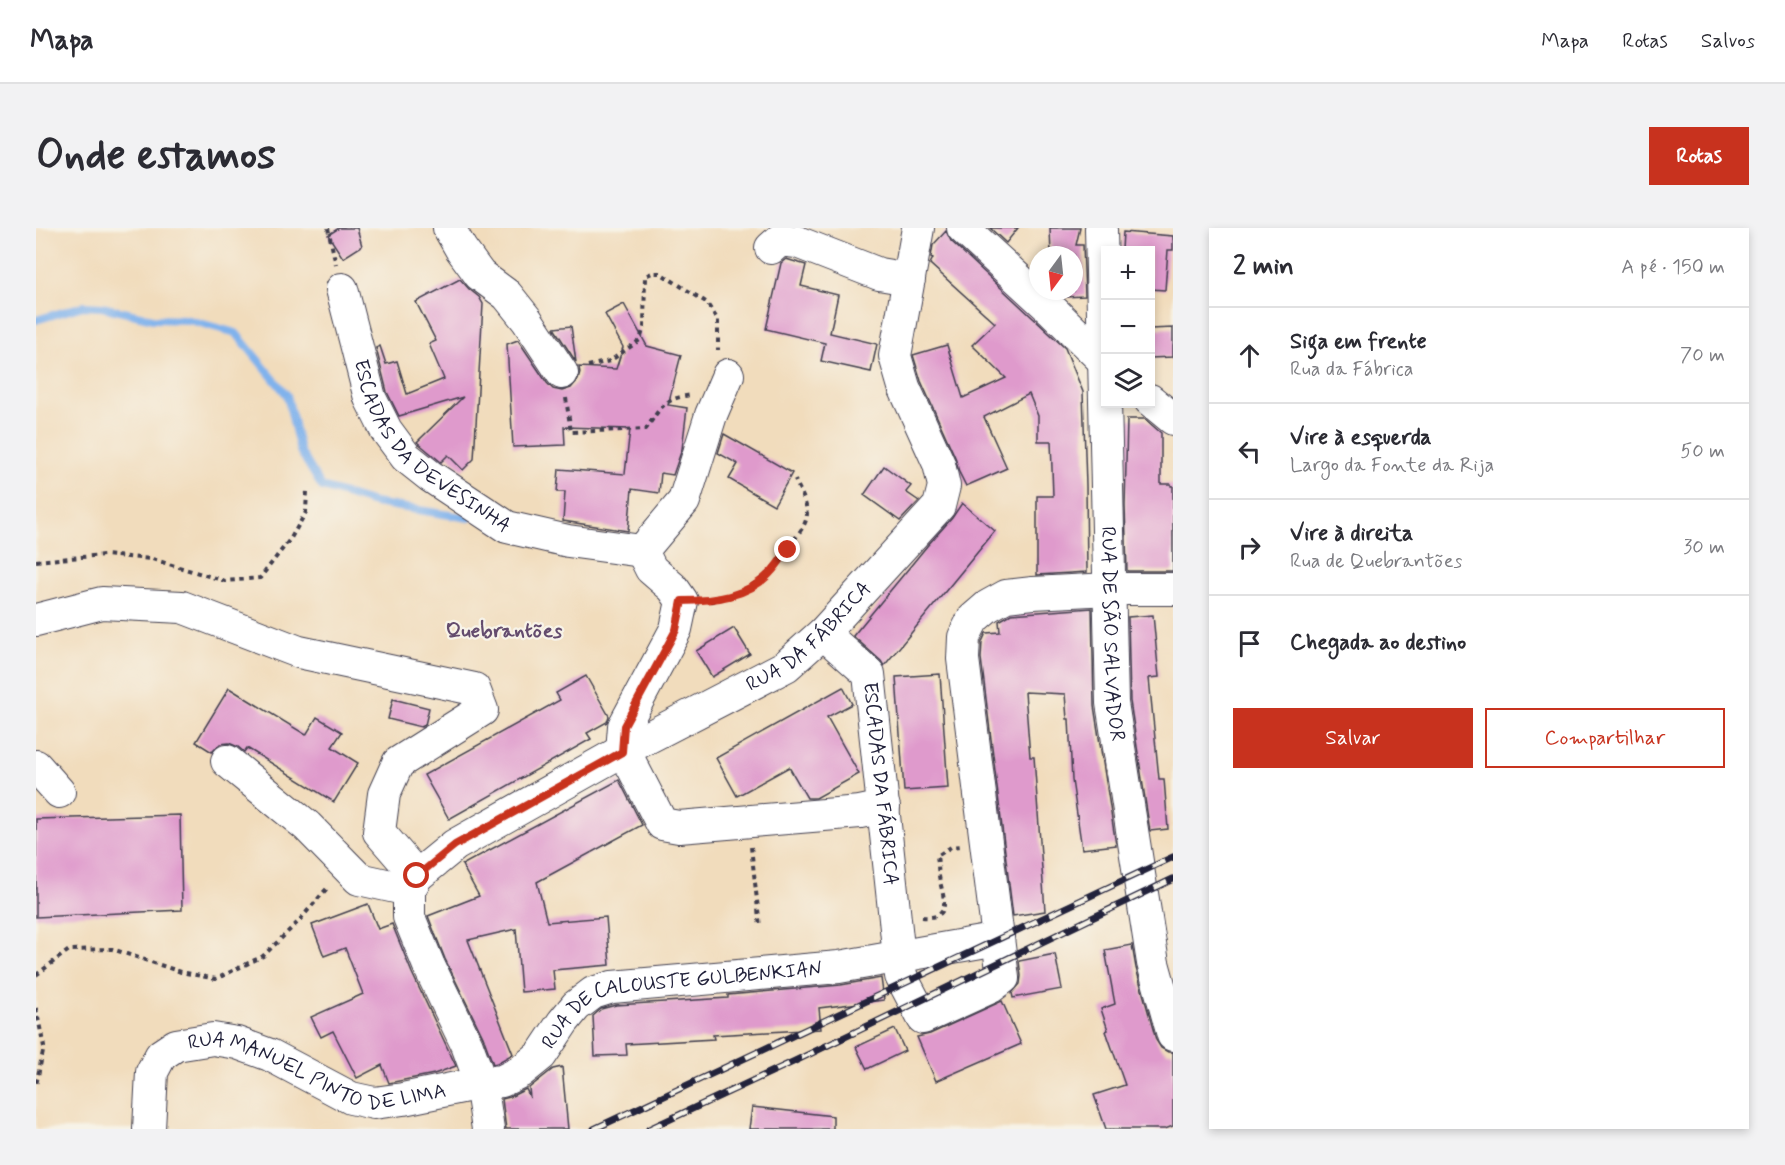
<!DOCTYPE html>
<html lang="pt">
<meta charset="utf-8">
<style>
body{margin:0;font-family:Mynerve,sans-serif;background:#f2f2f3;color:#2b2b33}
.controls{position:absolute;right:18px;top:18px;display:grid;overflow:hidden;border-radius:0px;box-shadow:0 3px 9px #0003}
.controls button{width:54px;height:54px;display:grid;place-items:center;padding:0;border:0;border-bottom:2px solid #e1e1e2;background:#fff;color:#2b2b33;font:30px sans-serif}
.compass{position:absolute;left:993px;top:18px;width:54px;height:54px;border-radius:50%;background:#fff;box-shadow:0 3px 9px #0003;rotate:195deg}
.stop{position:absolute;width:18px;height:18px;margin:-14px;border:4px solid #c8321e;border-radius:50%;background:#fff}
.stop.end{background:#c8321e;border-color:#fff;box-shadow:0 2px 6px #0008}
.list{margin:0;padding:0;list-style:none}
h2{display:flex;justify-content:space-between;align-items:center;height:78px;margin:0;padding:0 24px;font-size:26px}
h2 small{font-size:20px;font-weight:400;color:#7c7c81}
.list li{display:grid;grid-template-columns:39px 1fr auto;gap:18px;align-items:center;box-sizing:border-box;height:96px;padding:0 24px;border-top:2px solid #e1e1e2}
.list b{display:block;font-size:22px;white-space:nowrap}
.list p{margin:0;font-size:20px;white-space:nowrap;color:#7c7c81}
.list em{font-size:20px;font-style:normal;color:#7c7c81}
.actions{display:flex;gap:12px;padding:18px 24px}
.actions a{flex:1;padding:14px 0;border:2px solid #c8321e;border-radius:0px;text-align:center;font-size:21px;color:#c8321e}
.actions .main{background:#c8321e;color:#fff}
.icon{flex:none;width:33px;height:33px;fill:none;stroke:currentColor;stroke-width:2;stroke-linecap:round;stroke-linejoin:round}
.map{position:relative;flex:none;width:1137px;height:901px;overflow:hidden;border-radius:0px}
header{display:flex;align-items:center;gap:36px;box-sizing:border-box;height:84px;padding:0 30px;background:#fff;border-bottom:2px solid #e1e1e2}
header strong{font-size:28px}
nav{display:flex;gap:33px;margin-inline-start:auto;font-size:21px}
.intro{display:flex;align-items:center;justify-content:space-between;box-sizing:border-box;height:144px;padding:0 36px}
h1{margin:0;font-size:42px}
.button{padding:15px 27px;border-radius:0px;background:#c8321e;color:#fff;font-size:21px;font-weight:700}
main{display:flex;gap:36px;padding:0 36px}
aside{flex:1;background:#fff;border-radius:0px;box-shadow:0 3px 9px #0003}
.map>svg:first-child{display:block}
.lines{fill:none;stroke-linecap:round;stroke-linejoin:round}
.stream{stroke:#80b2ec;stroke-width:8}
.building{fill:#df9acc}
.minor-casing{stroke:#413e4e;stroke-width:34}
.path{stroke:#413e4e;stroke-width:4;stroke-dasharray:4.5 4.5;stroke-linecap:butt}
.minor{stroke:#fff;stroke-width:32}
.rail-casing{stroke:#22223b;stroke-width:7}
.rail{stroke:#f7f3e8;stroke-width:4.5;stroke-dasharray:14;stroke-linecap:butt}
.route{stroke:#c8321e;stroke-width:8}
.labels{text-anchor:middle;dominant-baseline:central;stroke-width:4.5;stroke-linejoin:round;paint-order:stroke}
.street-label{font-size:20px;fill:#22223b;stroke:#f7f3e8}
.neighbourhood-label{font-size:21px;font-weight:bold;fill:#644c6e;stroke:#f7f3e8}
</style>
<header>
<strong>Mapa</strong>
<nav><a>Mapa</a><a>Rotas</a><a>Salvos</a></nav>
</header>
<div class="intro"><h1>Onde estamos</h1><a class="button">Rotas</a></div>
<main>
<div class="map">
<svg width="1137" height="901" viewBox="0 0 1137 901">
<rect width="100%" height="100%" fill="#f7f3e8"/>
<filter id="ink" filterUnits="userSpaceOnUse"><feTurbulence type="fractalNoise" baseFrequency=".0167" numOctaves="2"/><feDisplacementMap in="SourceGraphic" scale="12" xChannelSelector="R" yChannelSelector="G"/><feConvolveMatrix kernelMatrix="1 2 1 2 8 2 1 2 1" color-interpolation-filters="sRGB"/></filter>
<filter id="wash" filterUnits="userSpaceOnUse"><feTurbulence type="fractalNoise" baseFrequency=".008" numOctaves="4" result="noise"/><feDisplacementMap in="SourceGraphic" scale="24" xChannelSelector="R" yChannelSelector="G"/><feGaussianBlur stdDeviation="1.35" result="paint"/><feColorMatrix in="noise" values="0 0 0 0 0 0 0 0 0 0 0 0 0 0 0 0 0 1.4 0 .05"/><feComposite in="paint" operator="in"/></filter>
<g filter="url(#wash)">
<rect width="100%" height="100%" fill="#f1dcbc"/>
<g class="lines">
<polyline class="stream" points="0,92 47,78 66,79 117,91 153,92 200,105 251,167 264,223 286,259 338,275 433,290"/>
</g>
<g id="blocks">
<g class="building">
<polygon points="303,0 321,0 326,18 307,30 292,7"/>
<polygon points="954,0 982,0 970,15"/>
<polygon points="1014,0 1044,0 1040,17 1047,17 1049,68 1028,69 1022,63 1038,63 1038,27 1015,27"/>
<polygon points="910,3 915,13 1029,120 1047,164 1050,257 1051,344 1001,347 1001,268 1017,268 1015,213 1002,213 1002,188 993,166 948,189 971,240 930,258 923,244 919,229 885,153 877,127 911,117 927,170 970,150 936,117 959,95 894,36 897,30 895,29 897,17"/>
<polygon points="1087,4 1137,8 1137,22 1132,22 1129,62 1114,61 1114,22 1086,22"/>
<polygon points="750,31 770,37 765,58 802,67 794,105 841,116 835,144 785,133 789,115 730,101 745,35"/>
<polygon points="424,51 433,61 443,69 447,76 438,231 427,242 412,227 405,234 381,214 427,169 363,188 351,164 340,120 344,118 350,136 361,133 371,166 408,151 393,116 400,113 380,74"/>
<polygon points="588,76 611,118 645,127 632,177 651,180 646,221 637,247 625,245 623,265 596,261 592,303 527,293 529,264 521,264 523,241 589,246 594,201 528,199 529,217 477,219 471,116 482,112 511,155 517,161 526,163 535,160 542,152 544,145 543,139 580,141 587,119 569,86"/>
<polygon points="535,98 540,134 518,100"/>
<polygon points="1137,100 1137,129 1114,130 1114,101"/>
<polygon points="1091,191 1109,191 1125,205 1125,256 1135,256 1135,258 1137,258 1137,343 1091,343 1089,278"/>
<polygon points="688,206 756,245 738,277 693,251 702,236 682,225"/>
<polygon points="848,238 875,258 870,264 883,273 864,293 828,267"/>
<polygon points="926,275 959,303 848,438 845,433 817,408 891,318 916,290"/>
<polygon points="1056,380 1058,478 1080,617 1046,621 1036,552 1033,491 1031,491 1029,466 989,464 994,529 998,529 1009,683 977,688 945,430 946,414 950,405 964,404 963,393 975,386"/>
<polygon points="1117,387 1123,449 1113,450 1123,551 1128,551 1132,601 1114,603 1094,473 1092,389"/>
<polygon points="698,400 714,426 676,449 660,423"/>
<polygon points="904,446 912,560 868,563 860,449"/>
<polygon points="550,448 573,488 571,494 551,505 555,511 413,591 388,547 524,472 520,465"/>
<polygon points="807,459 816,476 791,489 823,546 780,570 771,570 753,539 701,568 680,530"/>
<polygon points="193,460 270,507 281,489 306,504 296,519 322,535 298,574 211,520 208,524 202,519 193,515 184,516 176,524 160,514"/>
<polygon points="357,471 393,480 389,497 385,499 352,491"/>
<polygon points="583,552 606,597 501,654 511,694 570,689 574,737 517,742 519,761 485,764 480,701 432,712 477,826 461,835 457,836 447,809 409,731 392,688 443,668 426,637"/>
<polygon points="144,587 146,682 0,689 0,591"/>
<polygon points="332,676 342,701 356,696 376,745 420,838 398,846 353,855 346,837 321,850 297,803 285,809 275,789 327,766 309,720 288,728 276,697"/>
<polygon points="1096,717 1100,740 1120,812 1125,820 1132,824 1137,824 1137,898 1129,901 1070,901 1058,867 1089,857 1070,803 1072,802 1065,781 1079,776 1069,722"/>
<polygon points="1019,726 1026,761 977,770 976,765 984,756 985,748 983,733"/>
<polygon points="845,750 848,772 783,780 785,801 677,807 678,811 590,816 591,827 559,828 557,788 565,781 580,777 692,770 692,767 805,757"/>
<polygon points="966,773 985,816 900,853 881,809 894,806"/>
<polygon points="859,801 869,823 831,841 820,819"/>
<polygon points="526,839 532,901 470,901 466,871 474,869 490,861 494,870 493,860 517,841"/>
<polygon points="716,879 797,888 797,901 713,901"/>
</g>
</g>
</g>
<g filter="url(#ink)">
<use href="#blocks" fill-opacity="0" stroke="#413e4e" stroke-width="1.5"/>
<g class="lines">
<defs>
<g id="minor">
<polyline points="413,0 425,21 444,47 471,67 491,92 526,145"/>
<polyline points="927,0 1017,83 1070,135"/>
<path id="s1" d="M1065,0L1076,475L1117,735L1137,807"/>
<polyline points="735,20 744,12 761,14 843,46 873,51"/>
<path id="s2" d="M306,61L334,170L350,202L370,229L394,248L471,299L532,313L606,323"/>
<polyline points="1114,172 1137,191"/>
<polyline points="606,323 615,341 637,360 646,373 640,401 588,498 586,523 596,538 626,596 643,599 824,584 848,579"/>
<polyline points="606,323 648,273 675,187 692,147"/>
<polyline points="0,392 66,375 146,379 263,424 438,461 446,482 362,535 348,566 343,604 381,648"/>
<path id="s3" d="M787,405L833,446L865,748L887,790L955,759L967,750L927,431L928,409L937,391L952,378L970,368L997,365L1074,361H1137"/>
<polyline points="191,533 271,598 323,651 373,662"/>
<polyline points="0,538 23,564"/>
<path id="s4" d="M113,901L116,844L125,827L140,817L177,811L201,815L234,827L315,870L338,875L367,871L445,855L466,853L484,844L505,827L527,794L540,778L557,765L576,759L803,739L962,711"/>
<path id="s5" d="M452,901L445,855L431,817L393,738L373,689V662L381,648L419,617L586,523L750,438L787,405L903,278L908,258L903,236L868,159L859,128L882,0"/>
</g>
</defs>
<use href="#minor" class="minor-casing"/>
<g class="path">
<polyline points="292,0 300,37"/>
<polyline points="552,138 574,133 604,112 608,99 609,48 616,45 624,45 670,74 682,92 682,122"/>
<path d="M530,170L535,204L610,201C625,179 627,171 655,167"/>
<polyline points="0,333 68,327 116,331 189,353 224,350 255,310 270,284 271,262"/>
<path d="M674,373C716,365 736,347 758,312C762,306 768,299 770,292C774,279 764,263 759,252"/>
<polyline points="715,619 724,699"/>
<path d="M886,689C919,692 906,667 903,648C902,641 902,634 901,628L915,619L925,618"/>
<polyline points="0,747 33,722 76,721 145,744 180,751 227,728 261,695 293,658"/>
<polyline points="0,780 8,819 0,857"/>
</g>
<use href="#minor" class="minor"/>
<defs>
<g id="rail">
<polyline points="558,901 1137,629"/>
<polyline points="613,901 759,833 1137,651"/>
</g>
</defs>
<use href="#rail" class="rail-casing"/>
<use href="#rail" class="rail"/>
</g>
</g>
<g class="lines" filter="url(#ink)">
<path class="route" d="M381,648L419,617L586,524L588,498L640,402L646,373C677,373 712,369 734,345C741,338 746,329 752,322"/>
</g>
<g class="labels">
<g class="street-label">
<text stroke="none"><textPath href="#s2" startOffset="190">ESCADAS DA DEVESINHA</textPath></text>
<text stroke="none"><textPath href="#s5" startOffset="732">RUA DA FÁBRICA</textPath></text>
<text stroke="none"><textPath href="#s1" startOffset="406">RUA DE SÃO SALVADOR</textPath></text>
<text stroke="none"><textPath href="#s3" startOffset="172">ESCADAS DA FÁBRICA</textPath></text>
<text stroke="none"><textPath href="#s4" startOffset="645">RUA DE CALOUSTE GULBENKIAN</textPath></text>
<text stroke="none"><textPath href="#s4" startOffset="243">RUA MANUEL PINTO DE LIMA</textPath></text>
</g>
<g class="neighbourhood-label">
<text x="468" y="403">Quebrantões</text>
</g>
</g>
</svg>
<div class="controls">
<button>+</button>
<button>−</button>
<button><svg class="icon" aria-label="layers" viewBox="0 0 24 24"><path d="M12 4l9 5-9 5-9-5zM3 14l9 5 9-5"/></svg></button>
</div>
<svg class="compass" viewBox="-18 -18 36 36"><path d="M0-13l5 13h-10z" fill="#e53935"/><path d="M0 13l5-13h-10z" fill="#7c7c81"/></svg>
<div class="stop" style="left:381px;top:648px"></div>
<div class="stop end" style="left:752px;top:322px"></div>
</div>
<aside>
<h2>2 min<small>A pé · 150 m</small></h2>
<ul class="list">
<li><svg class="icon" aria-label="ahead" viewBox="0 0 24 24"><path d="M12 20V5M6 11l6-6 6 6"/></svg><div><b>Siga em frente</b><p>Rua da Fábrica</p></div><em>70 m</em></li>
<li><svg class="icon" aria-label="left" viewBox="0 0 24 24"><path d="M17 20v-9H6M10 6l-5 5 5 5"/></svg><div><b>Vire à esquerda</b><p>Largo da Fonte da Rija</p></div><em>50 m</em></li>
<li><svg class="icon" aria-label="right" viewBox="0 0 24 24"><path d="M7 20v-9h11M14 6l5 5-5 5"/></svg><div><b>Vire à direita</b><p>Rua de Quebrantões</p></div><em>30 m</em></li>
<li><svg class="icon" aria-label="arrive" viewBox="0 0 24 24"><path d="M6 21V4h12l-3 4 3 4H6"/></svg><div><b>Chegada ao destino</b></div></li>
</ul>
<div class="actions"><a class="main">Salvar</a><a>Compartilhar</a></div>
</aside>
</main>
